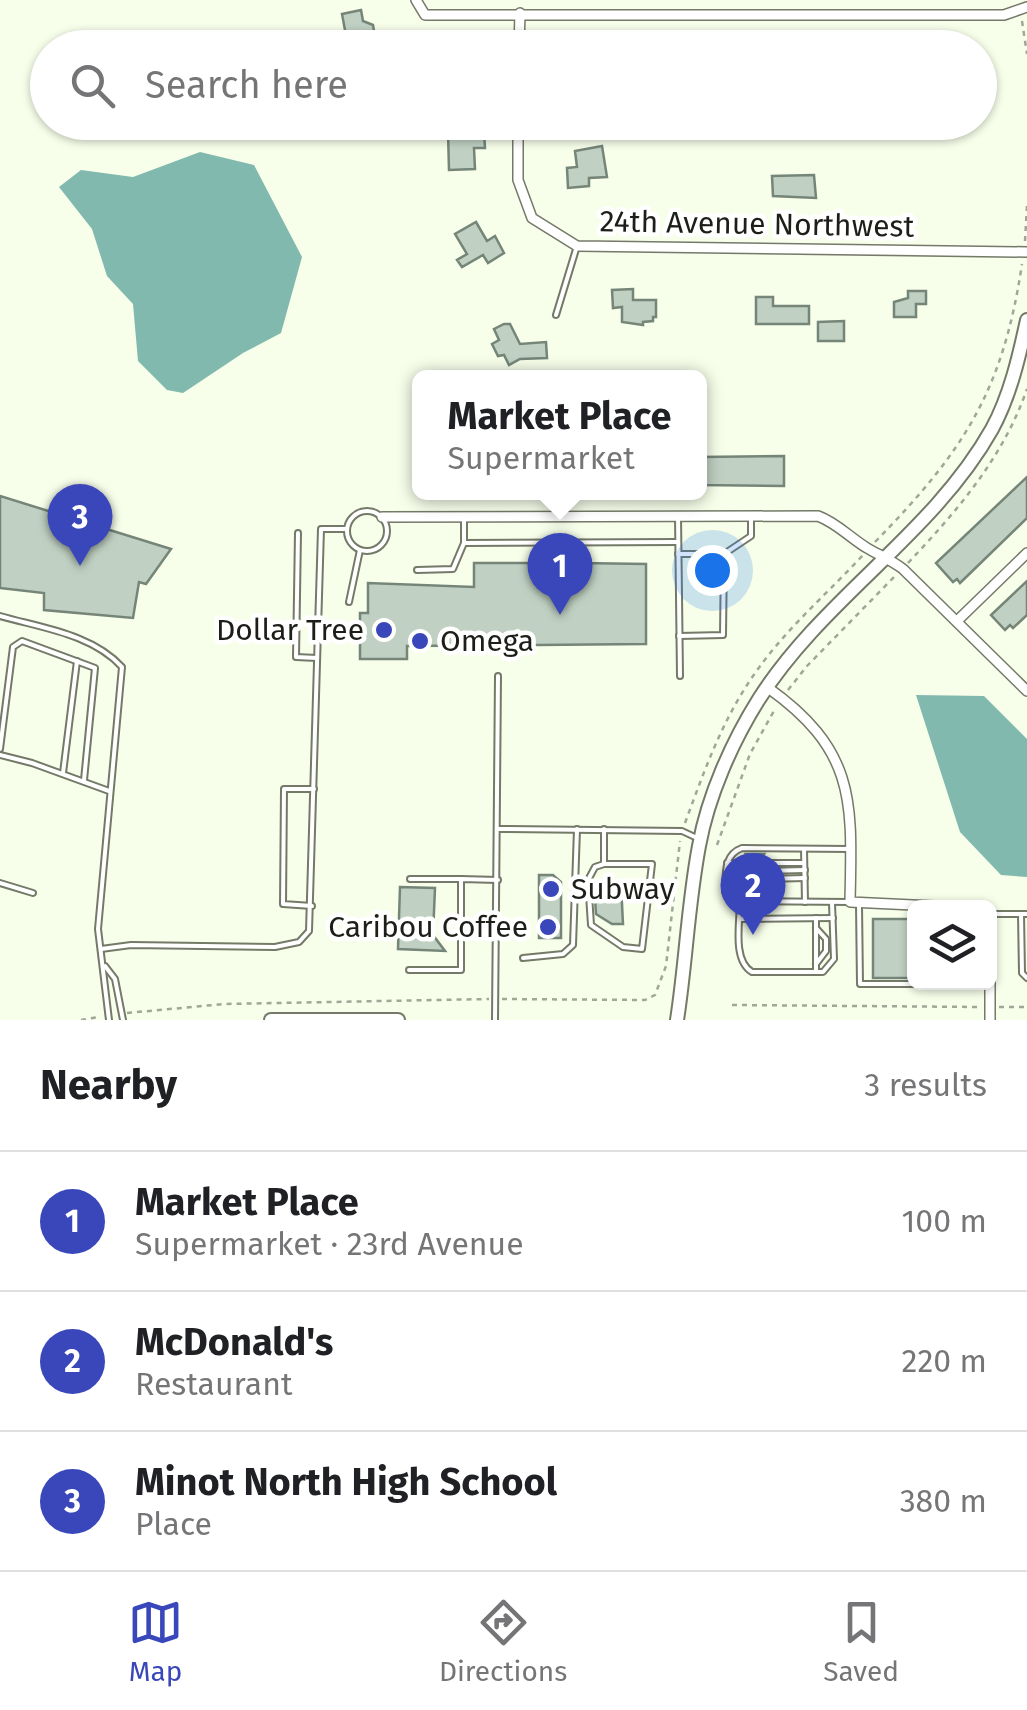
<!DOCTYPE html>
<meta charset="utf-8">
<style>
body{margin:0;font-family:"Fira Sans",sans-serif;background:#f6f6f6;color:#202124}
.controls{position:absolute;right:30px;bottom:30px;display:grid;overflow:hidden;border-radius:15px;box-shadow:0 2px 8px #0004}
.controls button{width:90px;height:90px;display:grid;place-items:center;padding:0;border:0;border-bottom:2px solid #e0e0e0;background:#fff;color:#202124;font:50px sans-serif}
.you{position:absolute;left:712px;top:570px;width:35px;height:35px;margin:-25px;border:8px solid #fff;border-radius:50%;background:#1a73e8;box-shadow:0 0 0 15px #1a73e833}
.badge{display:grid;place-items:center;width:65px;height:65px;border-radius:50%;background:#3947ba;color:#fff;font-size:32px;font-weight:700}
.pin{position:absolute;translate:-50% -82px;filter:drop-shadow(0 2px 5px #0008)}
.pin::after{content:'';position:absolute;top:52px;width:35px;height:30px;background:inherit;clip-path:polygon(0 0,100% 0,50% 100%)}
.popup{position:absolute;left:412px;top:370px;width:295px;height:130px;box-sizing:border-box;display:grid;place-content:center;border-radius:15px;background:#fff;filter:drop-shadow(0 2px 8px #0005);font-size:32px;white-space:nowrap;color:#757577}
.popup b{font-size:38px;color:#202124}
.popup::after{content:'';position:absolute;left:50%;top:100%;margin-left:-20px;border:20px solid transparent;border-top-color:#fff}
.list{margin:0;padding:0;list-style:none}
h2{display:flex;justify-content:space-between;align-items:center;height:130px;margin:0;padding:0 40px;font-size:42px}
h2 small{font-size:32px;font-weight:400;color:#757577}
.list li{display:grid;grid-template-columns:65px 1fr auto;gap:30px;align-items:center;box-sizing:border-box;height:140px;padding:0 40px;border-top:2px solid #e0e0e0}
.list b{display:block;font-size:38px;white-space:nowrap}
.list p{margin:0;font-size:32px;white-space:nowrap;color:#757577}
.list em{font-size:32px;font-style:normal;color:#757577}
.icon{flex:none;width:55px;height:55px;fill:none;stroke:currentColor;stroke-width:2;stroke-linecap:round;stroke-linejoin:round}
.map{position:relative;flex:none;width:1027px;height:1020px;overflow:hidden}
.search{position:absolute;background:#fff;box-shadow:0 2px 8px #0004;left:30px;right:30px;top:30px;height:110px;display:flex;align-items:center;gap:25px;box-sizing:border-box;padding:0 35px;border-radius:55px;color:#757577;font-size:38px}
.sheet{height:550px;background:#fff}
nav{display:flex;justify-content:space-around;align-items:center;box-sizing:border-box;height:140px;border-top:2px solid #e0e0e0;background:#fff;font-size:28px;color:#757577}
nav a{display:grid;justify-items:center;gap:5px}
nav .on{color:#3947ba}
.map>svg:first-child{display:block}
.water{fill:#82b9af}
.building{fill:#c0d1c3;stroke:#758578;stroke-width:2.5}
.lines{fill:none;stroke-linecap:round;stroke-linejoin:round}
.lane-casing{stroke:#747968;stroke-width:8}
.street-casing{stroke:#747968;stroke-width:12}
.secondary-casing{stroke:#747968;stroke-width:16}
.path{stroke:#a1a697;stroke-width:2.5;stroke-dasharray:5 5;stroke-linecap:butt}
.lane{stroke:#fff;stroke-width:4}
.street{stroke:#fff;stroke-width:9}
.secondary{stroke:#fff;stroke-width:12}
.poi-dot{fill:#3947ba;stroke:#fff;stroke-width:4}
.labels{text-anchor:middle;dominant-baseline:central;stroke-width:9;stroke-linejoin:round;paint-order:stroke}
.street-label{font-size:30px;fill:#1c1e18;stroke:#fff}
.poi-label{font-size:30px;fill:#1c1e18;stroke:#fff;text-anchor:end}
</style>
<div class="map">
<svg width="1027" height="1020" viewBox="0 0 1027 1020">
<rect width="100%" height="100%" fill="#f7feea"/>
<g class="water">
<polygon points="200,152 254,165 302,257 281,333 243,353 183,393 167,390 138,361 133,304 107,276 92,229 59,187 81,170 133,177"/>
<polygon points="916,695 984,696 1027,739 1027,877 1001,875 960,832"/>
</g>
<g class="building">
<polygon points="361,10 363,21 373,25 376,43 362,46 360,38 347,41 342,14"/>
<polygon points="464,129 464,132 484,132 485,148 474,148 475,169 449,170 448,132"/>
<polygon points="602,146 607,177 589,178 589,186 568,188 567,168 577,167 575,151"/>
<polygon points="814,175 816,198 773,196 772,176"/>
<polygon points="476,222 487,241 495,236 504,253 488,263 483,255 462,267 457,260 467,254 455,234"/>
<polygon points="633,289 633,300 656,300 656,317 653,317 653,321 643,322 643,325 622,322 622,307 613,308 612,290"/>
<polygon points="908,291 926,291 926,304 916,304 916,317 894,317 894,302 908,298"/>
<polygon points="756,297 773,297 773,306 809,306 809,324 756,324"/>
<polygon points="844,321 844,341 818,341 818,322"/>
<polygon points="504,324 510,324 520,344 546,342 547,358 520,359 509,365 504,355 498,356 492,344 499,340 494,329"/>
<polygon points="784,456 784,486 700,485 700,457"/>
<polygon points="1027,477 1027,518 960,583 957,579 953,582 936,563"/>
<polygon points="0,496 171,549 146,584 139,582 133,618 44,610 44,593 0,588"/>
<polygon points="560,548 580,548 580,563 646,564 646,644 407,646 407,659 360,659 360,613 368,613 368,583 474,587 474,563 560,563"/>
<polygon points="1027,581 1027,615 1013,628 1010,625 1005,630 991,615"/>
<polygon points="746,854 764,854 758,862 759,880 764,889 746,889 752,880 752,862"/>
<polygon points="539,875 553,875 561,882 561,938 539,938"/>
<polygon points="594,883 621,884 623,924 612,924 596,914"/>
<polygon points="400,887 435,888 433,935 445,951 398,949"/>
<rect x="873" y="919" width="41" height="59"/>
</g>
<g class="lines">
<defs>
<g id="lane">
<polyline points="556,315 577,246"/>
<circle cx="367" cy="531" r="20"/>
<polyline points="678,516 680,676"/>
<polyline points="464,517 464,543 678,542"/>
<polyline points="298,533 296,657 317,658"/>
<polyline points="678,554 724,554"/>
<polyline points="417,570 453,569 464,543"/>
<polyline points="349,602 360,550"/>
<path d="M0,616C42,628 92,634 122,667L98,929L109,1020"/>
<polyline points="679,636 723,635 724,554 751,536 751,516"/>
<polyline points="0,749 13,647 22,641 95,668 84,780"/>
<polyline points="0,755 32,763 109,791"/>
<polyline points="63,773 77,661"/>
<polyline points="499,829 682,831 697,838"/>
<polyline points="604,829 604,864"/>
<polyline points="804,849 805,902"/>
<polyline points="727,863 746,863"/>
<polyline points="764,863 804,863"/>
<polygon points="604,864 652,864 642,949 623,947 591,925 588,880 595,867"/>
<polyline points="764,871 805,870"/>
<polyline points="726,872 746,872"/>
<polyline points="410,879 460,879"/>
<polyline points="726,879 746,879"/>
<polyline points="764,879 805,878"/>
<polyline points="0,883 33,893"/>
<path d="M740,901C740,922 732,960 752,972H823L834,959L832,903"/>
<path d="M850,902L736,901L727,897L725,892C726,874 723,855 742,848L851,849"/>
<polyline points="859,905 860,984 941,984"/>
<polyline points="312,906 283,904 284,789 314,789"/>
<polyline points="990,914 1027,914"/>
<polyline points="1021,914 1022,973 1027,978"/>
<polyline points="816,918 816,972"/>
<polyline points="740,919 833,918"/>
<polyline points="816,928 826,939 826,951 816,964"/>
<polyline points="101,949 131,945 275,947 299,942 309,931 321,529 347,529"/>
<polyline points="523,958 563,954 573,945 577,829"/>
<polyline points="105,966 115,979 123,1020"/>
<polyline points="409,970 461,970 461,879 498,880"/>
<polyline points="495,1020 498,676"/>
</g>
<g id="street">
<polyline points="416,0 425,15 1004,15 1027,7"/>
<polyline points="519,48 520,13"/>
<polyline points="518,122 518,180 532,218 577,246 1027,252"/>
<path d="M382,517L818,516C837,523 849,537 867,548C879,555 891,560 903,569L1027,691"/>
<polyline points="957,621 1027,553"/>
<path d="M767,687C857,751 852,802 850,902L976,908"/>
<polyline points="990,915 990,1020"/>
</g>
<g id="secondary">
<polyline points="271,1020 398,1020"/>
<path d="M677,1020C686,962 688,904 699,846C708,796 732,742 759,699C823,598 933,534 992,429C1010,396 1019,357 1027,320"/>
</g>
</defs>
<use href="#lane" class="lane-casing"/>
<use href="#street" class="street-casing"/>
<use href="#secondary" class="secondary-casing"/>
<g class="path">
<polyline points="1022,21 1027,54"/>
<polyline points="1025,241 1027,205"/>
<path d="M875,542C964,451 1003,391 1022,264"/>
<path d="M908,563C957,511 1003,458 1027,389"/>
<polyline points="788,690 807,666 895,576"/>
<path d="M685,823C705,769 723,717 758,669C788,627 828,593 863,555"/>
<polyline points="717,845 750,754 775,709"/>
<polyline points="502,999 645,1000 655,995 666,966 680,841"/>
<polyline points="732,1005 981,1007"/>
<polyline points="999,1007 1027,1007"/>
<polyline points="127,1013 224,1004 489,999"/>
<polyline points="81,1020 99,1017"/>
</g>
<use href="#lane" class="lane"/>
<use href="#street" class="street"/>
<use href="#secondary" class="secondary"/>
</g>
<g class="poi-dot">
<circle cx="384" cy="630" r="10"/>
<circle cx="420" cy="641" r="10"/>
<circle cx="551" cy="889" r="10"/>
<circle cx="548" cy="927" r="10"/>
</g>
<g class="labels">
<g class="street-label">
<text transform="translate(757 224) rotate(1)">24th Avenue Northwest</text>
</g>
<g class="poi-label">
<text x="364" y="630">Dollar Tree</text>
<text x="440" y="641" text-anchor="start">Omega</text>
<text x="571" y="889" text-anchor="start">Subway</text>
<text x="528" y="927">Caribou Coffee</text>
</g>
</g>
</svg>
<div class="controls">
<button><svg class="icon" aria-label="layers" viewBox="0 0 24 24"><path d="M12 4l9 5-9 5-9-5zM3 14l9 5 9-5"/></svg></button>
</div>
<div class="you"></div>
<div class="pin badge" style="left:560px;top:615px">1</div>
<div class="popup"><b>Market Place</b>Supermarket</div>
<div class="pin badge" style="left:753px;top:935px">2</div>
<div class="pin badge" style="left:80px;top:566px">3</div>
<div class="search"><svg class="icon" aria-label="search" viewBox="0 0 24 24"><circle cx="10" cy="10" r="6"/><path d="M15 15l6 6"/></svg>Search here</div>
</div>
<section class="sheet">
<h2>Nearby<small>3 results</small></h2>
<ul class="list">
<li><span class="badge">1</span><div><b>Market Place</b><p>Supermarket · 23rd Avenue</p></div><em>100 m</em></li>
<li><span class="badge">2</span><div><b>McDonald's</b><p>Restaurant</p></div><em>220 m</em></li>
<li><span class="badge">3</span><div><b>Minot North High School</b><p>Place</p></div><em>380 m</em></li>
</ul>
</section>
<nav>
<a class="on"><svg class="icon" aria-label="map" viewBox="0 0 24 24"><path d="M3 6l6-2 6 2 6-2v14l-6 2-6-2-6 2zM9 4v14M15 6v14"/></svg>Map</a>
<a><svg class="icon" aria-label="directions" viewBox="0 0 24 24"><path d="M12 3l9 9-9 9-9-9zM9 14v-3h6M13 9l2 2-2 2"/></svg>Directions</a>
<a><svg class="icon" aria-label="saved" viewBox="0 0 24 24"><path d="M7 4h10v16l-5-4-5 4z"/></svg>Saved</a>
</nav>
